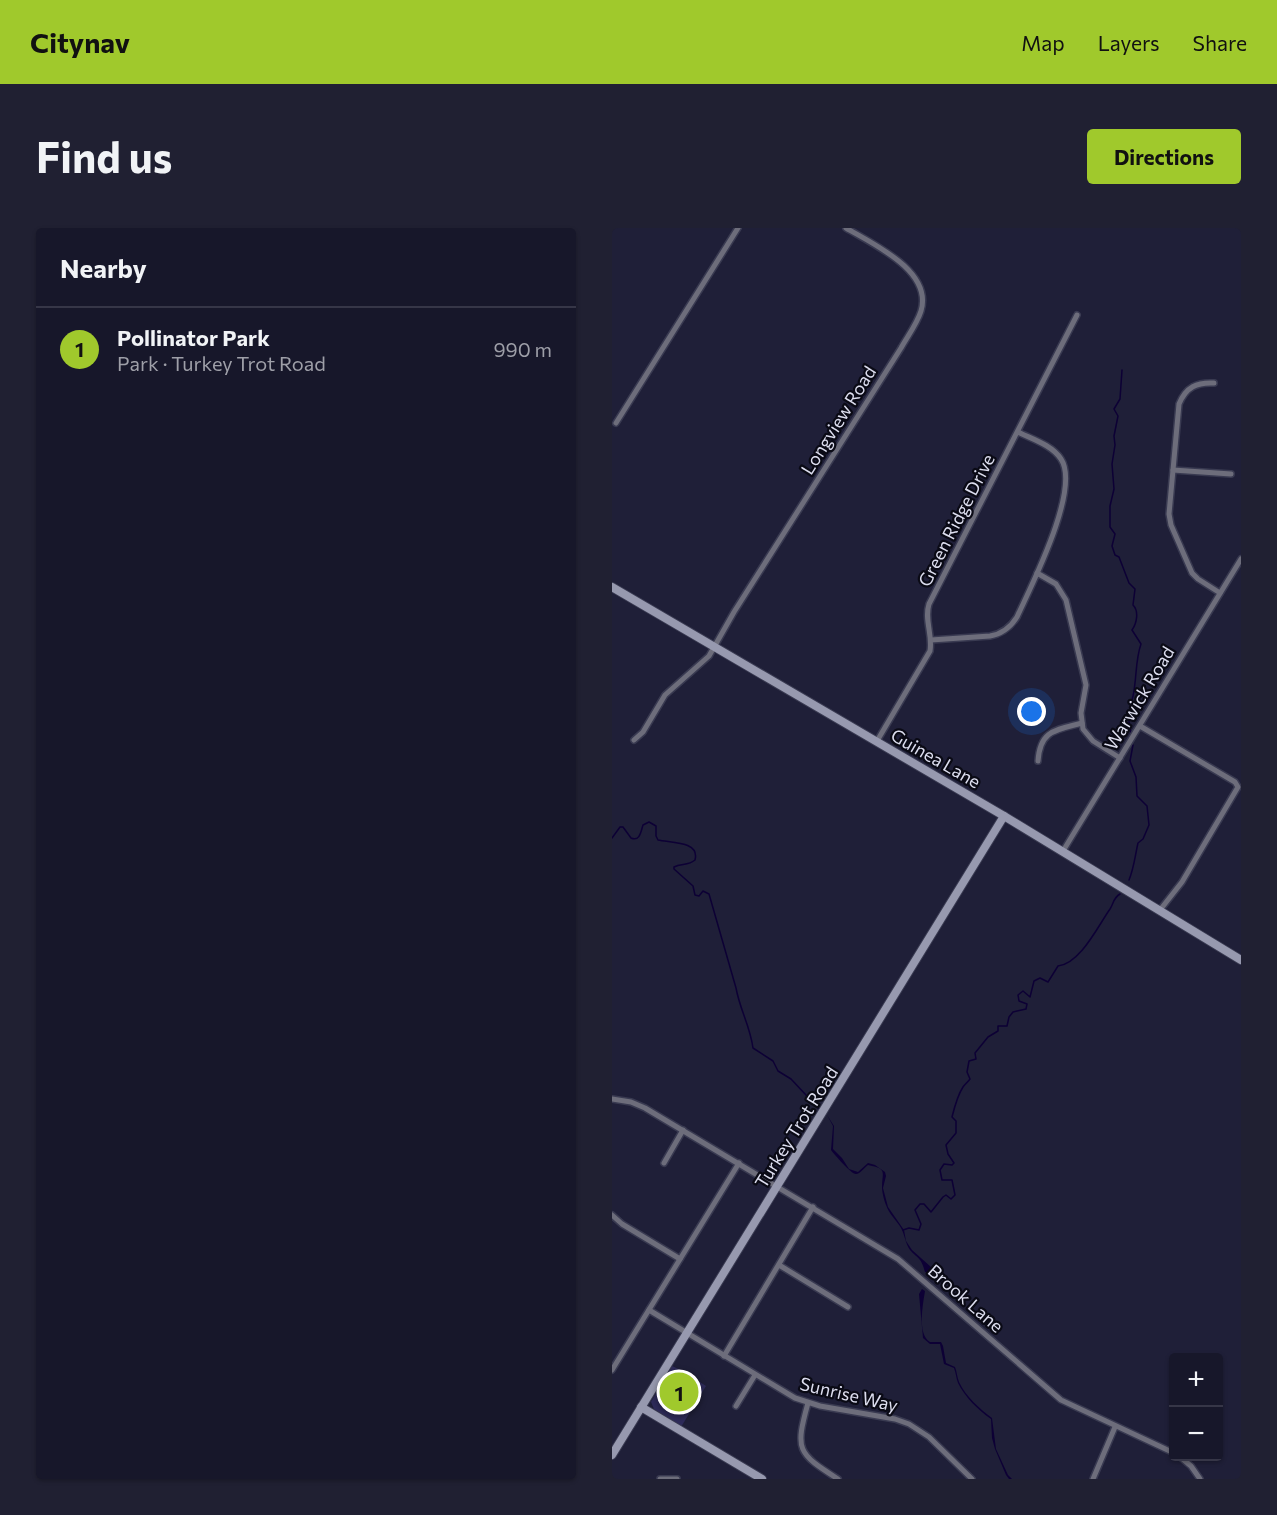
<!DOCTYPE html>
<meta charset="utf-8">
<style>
body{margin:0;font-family:Commissioner,sans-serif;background:#202032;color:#f1f3f6}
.controls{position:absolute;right:18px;bottom:18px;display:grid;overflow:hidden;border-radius:6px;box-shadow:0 2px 4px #0004}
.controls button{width:54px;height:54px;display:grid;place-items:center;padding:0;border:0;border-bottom:2px solid #363647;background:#17172a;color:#f1f3f6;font:30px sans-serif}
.you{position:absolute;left:420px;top:484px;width:21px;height:21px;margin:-15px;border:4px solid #fff;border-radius:50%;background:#1a73e8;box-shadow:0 0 0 9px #1a73e833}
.badge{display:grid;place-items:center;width:39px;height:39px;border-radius:50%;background:#a0c92c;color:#111;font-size:20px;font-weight:700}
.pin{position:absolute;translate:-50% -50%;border:3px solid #fff;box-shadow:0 2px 6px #0006}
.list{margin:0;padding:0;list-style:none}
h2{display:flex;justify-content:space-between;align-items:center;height:78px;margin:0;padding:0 24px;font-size:26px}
h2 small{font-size:20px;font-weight:400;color:#9e9fa8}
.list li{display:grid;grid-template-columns:39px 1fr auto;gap:18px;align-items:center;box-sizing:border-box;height:84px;padding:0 24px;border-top:2px solid #363647}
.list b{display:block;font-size:22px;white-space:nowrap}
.list p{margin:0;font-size:20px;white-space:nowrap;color:#9e9fa8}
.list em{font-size:20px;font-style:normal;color:#9e9fa8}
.map{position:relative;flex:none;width:629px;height:1251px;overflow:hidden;border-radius:6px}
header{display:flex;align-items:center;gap:36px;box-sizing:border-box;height:84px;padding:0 30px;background:#a0c92c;color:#111}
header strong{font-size:28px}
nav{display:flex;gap:33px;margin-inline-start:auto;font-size:21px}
.intro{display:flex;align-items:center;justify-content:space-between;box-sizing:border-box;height:144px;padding:0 36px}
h1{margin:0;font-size:42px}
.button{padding:15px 27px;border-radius:6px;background:#a0c92c;color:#111;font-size:21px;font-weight:700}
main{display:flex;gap:36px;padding:0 36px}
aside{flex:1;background:#17172a;border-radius:6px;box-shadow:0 2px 4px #0004}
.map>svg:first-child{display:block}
.green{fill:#2e2b5a}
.water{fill:#0d0035}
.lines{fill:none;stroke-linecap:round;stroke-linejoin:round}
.stream{stroke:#0d0035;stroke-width:1.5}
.street-casing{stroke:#393a51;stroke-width:8}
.secondary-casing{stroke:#393a51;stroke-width:10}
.street{stroke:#6d6d7b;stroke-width:5}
.secondary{stroke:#9799af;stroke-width:8}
.labels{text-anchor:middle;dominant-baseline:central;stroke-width:4.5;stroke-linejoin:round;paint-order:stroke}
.street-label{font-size:18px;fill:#dcddee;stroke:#0a0a15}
</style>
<header>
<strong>Citynav</strong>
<nav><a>Map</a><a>Layers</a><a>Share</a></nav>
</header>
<div class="intro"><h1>Find us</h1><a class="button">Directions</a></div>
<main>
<aside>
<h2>Nearby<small></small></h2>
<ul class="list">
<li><span class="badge">1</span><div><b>Pollinator Park</b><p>Park · Turkey Trot Road</p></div><em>990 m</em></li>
</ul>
</aside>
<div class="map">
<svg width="629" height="1251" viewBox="0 0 629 1251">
<rect width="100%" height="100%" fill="#1f1f38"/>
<polygon class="green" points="60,1138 71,1143 94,1158 69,1199 42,1181 39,1174"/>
<g class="water">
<path d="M215,887L222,898L221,921L230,930L237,941L246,944L256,935L263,937L273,944L274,948L271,960L276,979L292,1002L294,1013L300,1022L319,1039V1043L317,1045L313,1044C309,1029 306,1031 298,1022C293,1015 293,1007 289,1000C285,993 277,986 274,977C272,972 270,964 270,959C270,944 276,941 256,937C253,939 248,946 244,946C239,946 222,926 219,922L221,898Z"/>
<path d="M310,1061L313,1063C311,1076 305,1106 318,1114H329L331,1118L334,1135L343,1139C345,1144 345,1149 347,1154C354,1169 368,1181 380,1190L384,1221L396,1247L400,1251H397L394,1247L383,1221L380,1210L379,1191C366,1182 353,1169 346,1155C344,1150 344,1145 342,1140L332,1136L328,1116H318L311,1110L307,1066Z"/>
</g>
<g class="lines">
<g class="stream">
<path d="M510,142L508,171L502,181L506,188L502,208L503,217L500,236L502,261L498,278V299L503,306L500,318L503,327L507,329L517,355L523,361L521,377C527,383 525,395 520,402L529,416C523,433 525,450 521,468C517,484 515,488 519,505L516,511"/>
<path d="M0,610L8,599H11L19,610C28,614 29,603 31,597L37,594L44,598V608L46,612C59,615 88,613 83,632C76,638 69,635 62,639V641L81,658L83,667L87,668L91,663L97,666L124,760C128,782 138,798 141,820L161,833L166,843L179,851L208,882"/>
<path d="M517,652C522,640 523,628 526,615L531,611L537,597L535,578L525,568L524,549L518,533L521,517"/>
<path d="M291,1002L297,1000L307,1002L309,996L303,982L308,976H312L319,984L331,969L334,967L339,971L343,967L340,952H330L328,942L332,936L340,937L342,935L336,926L334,917L344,905V893L340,889C342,881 347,865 351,859C353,856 356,854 358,851L355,844L357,833L364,831L363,825L376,809L386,803V798H395L397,789L401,784L414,781L415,776L407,773L406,767L411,763L418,769L422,753L428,750L436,754L446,738C468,736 486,698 498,681C502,675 501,670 508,666"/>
</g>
<defs>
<g id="street">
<path d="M602,155C585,154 574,159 567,176L557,286L559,297L580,345L586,351L608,365"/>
<polyline points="4,195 126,0"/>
<polyline points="561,242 619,246"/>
<polyline points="425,345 444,356 454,372 474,457 469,485 471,501 481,513 508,530"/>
<path d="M319,412L378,408C390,406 398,400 405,389C419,358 469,261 449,231C440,217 420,211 406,204"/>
<polyline points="528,498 623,554 626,559 570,654 548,682"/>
<path d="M22,512L31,504L53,467L97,428L122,384L289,120C295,109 305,96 309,83C321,43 261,16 234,0"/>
<path d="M265,513L318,423C321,407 312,392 317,376L465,87"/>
<path d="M426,533C428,502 444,502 470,495"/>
<polyline points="451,623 629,331"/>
<polyline points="0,871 19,874 33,880 286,1031 449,1172 562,1225"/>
<polyline points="52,935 71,902"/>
<polyline points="0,987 10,996 68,1031"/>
<polyline points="167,1037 236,1079"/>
<polyline points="37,1082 183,1170 208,1178 283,1191 297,1196 317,1209 360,1251"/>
<polyline points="112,1128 201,979"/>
<polyline points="0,1142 127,935"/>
<path d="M196,1175C183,1222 185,1225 226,1251"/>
<polyline points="124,1178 143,1147"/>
<polyline points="567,1228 579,1238 588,1251"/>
<polyline points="48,1251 65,1251"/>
<polyline points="481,1251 503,1199"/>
</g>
<g id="secondary">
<polyline points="0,359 392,588 629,732"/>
<polyline points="29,1179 150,1251"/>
<polyline points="0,1227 392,588"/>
</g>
</defs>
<use href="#street" class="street-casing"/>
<use href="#secondary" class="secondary-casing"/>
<use href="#street" class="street"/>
<use href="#secondary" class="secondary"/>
</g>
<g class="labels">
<g class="street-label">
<text transform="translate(226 192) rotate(-58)">Longview Road</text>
<text transform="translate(344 292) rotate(-63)">Green Ridge Drive</text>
<text transform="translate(527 470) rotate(-59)">Warwick Road</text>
<text transform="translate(324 530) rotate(30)">Guinea Lane</text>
<text transform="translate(184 899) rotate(-58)">Turkey Trot Road</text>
<text transform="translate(354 1070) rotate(41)">Brook Lane</text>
<text transform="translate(237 1166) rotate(13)">Sunrise Way</text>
</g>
</g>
</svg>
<div class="controls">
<button>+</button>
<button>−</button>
</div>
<div class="you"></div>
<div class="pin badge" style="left:67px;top:1164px">1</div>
</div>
</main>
